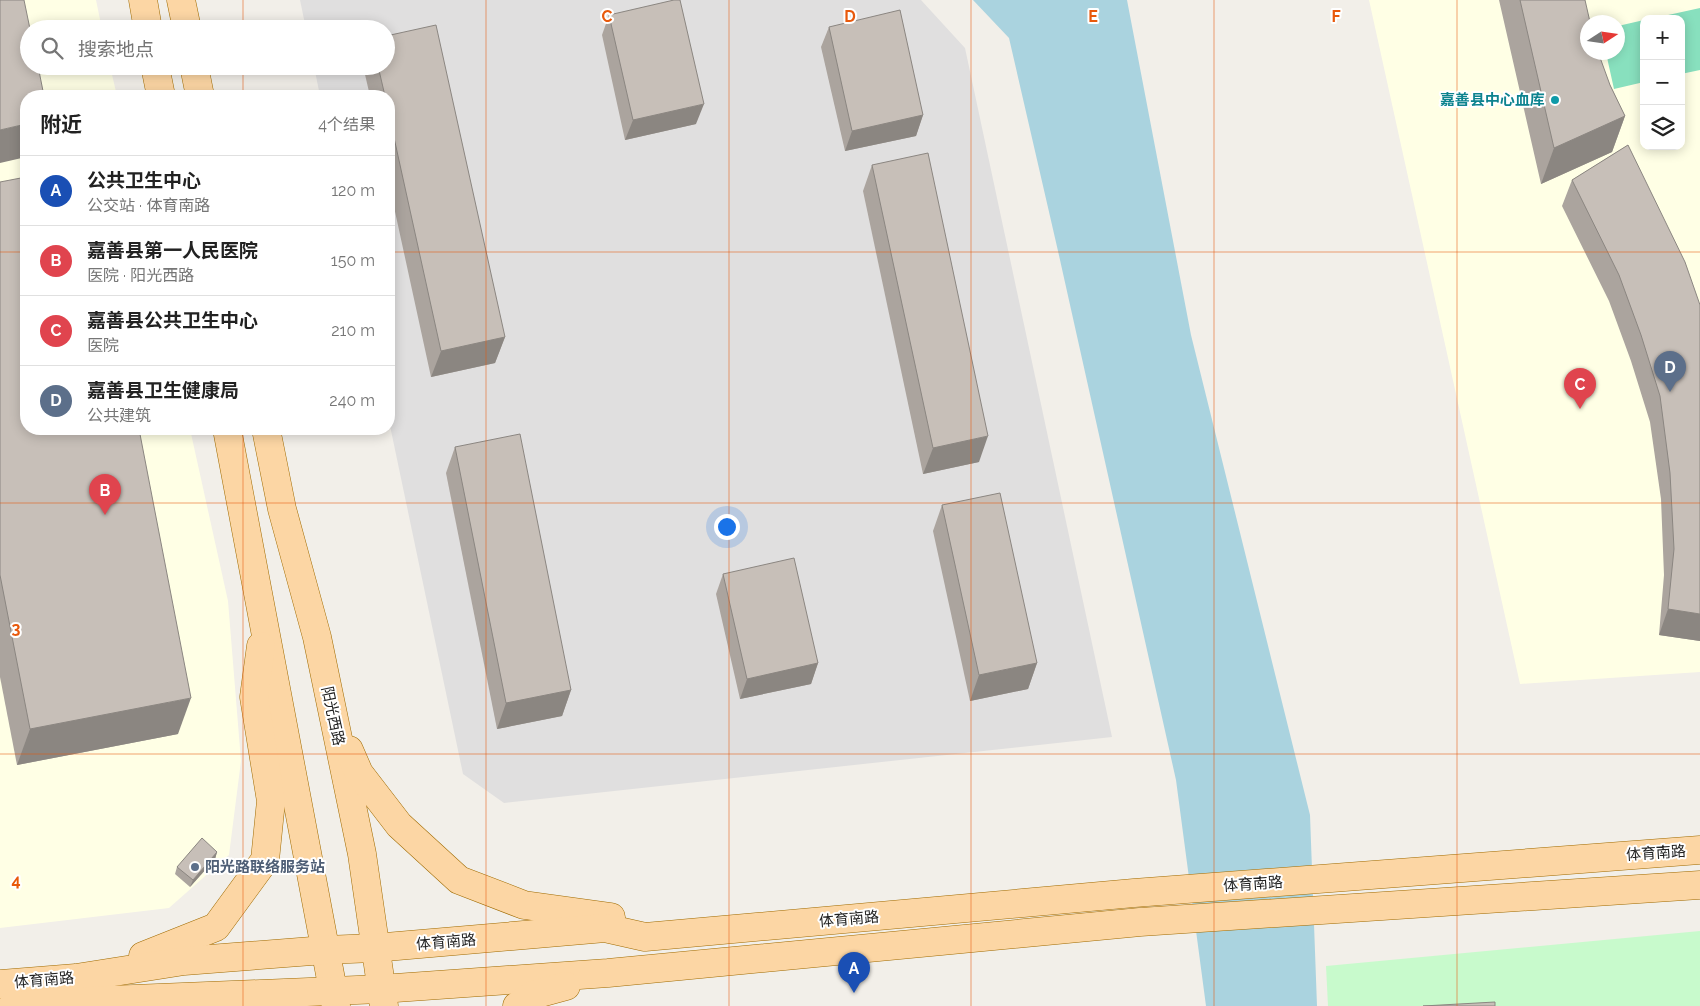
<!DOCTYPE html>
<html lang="zh">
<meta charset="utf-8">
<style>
body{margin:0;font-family:Raleway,"Noto Sans SC",sans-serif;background:#f6f6f6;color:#222}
.controls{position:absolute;right:15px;top:15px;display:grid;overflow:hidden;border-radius:10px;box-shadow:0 2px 12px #0003}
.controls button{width:45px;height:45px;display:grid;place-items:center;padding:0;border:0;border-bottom:1px solid #e0e0e0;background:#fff;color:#222;font:25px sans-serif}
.compass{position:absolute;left:1580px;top:15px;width:45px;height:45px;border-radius:50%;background:#fff;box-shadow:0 2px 12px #0003;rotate:78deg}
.you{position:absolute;left:726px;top:526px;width:18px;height:18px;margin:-12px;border:4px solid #fff;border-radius:50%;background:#1a73e8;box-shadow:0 0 0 8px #1a73e833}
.badge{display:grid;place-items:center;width:32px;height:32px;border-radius:50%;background:#111827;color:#fff;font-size:16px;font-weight:700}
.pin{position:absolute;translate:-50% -41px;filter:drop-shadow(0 1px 2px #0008)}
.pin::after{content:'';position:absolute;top:26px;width:18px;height:15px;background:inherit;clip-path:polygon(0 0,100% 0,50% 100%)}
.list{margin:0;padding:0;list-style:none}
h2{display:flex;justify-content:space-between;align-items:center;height:65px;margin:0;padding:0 20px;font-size:21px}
h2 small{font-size:16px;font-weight:400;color:#767676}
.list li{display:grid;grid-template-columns:32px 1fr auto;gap:15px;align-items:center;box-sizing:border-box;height:70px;padding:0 20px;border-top:1px solid #e0e0e0}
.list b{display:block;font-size:19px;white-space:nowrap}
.list p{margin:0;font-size:16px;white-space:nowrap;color:#767676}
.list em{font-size:16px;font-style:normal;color:#767676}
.icon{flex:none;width:28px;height:28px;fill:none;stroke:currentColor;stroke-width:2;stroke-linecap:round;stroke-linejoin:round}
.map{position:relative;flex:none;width:1700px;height:1006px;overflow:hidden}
.search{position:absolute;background:#fff;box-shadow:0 2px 12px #0003;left:20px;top:20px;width:375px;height:55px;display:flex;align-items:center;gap:12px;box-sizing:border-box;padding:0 18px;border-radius:28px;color:#767676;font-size:19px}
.panel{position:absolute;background:#fff;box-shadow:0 2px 12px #0003;left:20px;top:90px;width:375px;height:345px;border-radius:20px}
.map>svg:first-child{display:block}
.residential{fill:#e0dfdf}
.education{fill:#ffffe5;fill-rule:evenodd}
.park{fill:#c8facc}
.pitch{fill:#88e0be}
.water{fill:#aad3df}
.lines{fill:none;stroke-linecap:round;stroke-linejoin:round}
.major-casing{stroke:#a06b00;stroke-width:29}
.major{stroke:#fcd6a4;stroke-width:28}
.wall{fill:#aba49e}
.shaded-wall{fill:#8b8681}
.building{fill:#c7bfb8;stroke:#8b8681}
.grid{fill:none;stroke:#e8590c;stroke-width:1;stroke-opacity:0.55}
.culture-dot{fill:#0f9aa8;stroke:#fff;stroke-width:2}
.service-dot{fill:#5c6f8a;stroke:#fff;stroke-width:2}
.labels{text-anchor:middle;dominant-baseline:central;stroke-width:4;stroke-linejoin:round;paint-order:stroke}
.culture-label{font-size:15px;font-weight:bold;fill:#0d838f;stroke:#fff;text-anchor:end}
.street-label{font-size:15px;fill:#222;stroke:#fff}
.service-label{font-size:15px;font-weight:bold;fill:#4e5e75;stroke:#fff;text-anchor:start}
.grid-label{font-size:16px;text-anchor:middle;font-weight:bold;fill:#e8590c;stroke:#fff;stroke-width:4;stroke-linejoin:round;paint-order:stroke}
</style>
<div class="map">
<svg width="1700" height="1006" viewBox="0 0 1700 1006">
<rect width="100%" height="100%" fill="#f2efe9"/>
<polygon class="residential" points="300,0 921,0 965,48 1112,737 504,803 463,774 389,421 389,96 320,96 314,66 386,66 386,29 306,29"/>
<g class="education">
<polygon points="0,0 96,0 102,29 29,29 29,66 110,66 117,96 26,96 26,429 190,429 228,601 241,761 229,855 169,908 0,928"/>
<path d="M1369,0H1700V672L1520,684ZM1644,19H1681V146H1644ZM1588,22H1618V52H1588Z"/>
</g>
<polygon class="park" points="1700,931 1700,1006 1328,1006 1326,966"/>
<g class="pitch">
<polygon points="1700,8 1700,70 1681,74 1681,19 1650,19"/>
<polygon points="1644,20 1644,82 1614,89 1606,53 1618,52 1618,26"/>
</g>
<polygon class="water" points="973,0 1127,0 1191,335 1310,815 1317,1006 1206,1006 1176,780 1058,251 1009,38"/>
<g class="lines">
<defs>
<g id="major">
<polyline points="143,0 148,29"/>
<polyline points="181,0 187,29"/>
<polyline points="155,66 161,96"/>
<polyline points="194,66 200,96"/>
<polyline points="227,429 336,1006"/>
<polyline points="266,429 282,509 317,637 362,854 384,1006"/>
<polyline points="349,750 359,773 399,825 459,880 524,905 611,917"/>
<polyline points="143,956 216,927 265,860 271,801 254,697 261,646"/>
<polyline points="0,984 76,978 184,961 325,950 374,948 605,928 645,937 1134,893 1700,850"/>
<polyline points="12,1006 109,1000 381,989 608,973 1140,922 1700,885"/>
<polyline points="517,1006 533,995 566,986"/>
</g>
</defs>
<use href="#major" class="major-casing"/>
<use href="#major" class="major"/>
</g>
<g class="wall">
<polygon points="1499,0 1585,0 1588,52 1610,85 1625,116 1612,152 1541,184"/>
<polygon points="609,15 696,124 625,140 602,35"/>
<polygon points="829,27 923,115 916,136 845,151 821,47"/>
<polygon points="363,66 386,66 505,337 495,363 431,377 389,184 389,96 370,96"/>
<polygon points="1628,145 1700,641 1659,635 1664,575 1661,499 1650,422 1631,361 1609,301 1562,206 1572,180"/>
<polygon points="872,165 979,462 923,474 863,191"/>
<polygon points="0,182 178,734 17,765 0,677"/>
<polygon points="455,447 571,690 562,716 497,729 446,473"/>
<polygon points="942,505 1037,663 1028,689 970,701 933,531"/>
<polygon points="723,574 818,663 811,684 740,699 716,594"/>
<polygon points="217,852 215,859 190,887 175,874 177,867"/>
</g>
<g class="shaded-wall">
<polygon points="704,104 696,124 625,140 633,120"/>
<polygon points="923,115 916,136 845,151 852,131"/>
<polygon points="1625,116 1612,152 1541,184 1554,148"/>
<polygon points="26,124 26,157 0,163 0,130"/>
<polygon points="505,337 495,363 431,377 441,351"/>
<polygon points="988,436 979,462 923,474 933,448"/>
<polygon points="1668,609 1700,614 1700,641 1659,635"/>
<polygon points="818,663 811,684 740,699 747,679"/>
<polygon points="1037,663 1028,689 970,701 979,675"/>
<polygon points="571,690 562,716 497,729 506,703"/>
<polygon points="191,698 178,734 17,765 30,729"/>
<polygon points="217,852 215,859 190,887 193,880"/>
</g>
<g class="building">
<polygon points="0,0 24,0 30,29 29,29 29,66 38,66 44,96 26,96 26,124 0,130"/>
<polygon points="674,0 680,0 704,104 633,120 609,15"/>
<polygon points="1520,0 1585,0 1590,22 1588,22 1588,52 1598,52 1610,85 1625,116 1554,148"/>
<polygon points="900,10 923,115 852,131 829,27"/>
<polygon points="436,25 505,337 441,351 389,115 389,96 385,96 378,66 386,66 386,36"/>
<polygon points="1628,145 1685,262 1700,305 1700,614 1668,609 1674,549 1670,473 1660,396 1641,335 1619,275 1572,180"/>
<polygon points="928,153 988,436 933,448 872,165"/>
<polygon points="26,177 26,429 139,429 191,698 30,729 0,575 0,182"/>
<polygon points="520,434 571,690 506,703 455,447"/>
<polygon points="1000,493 1037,663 979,675 942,505"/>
<polygon points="794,558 818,663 747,679 723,574"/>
<polygon points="202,838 217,852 193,880 177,867"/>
<polygon points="1495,1002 1495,1006 1423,1006"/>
</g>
<path class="grid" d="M243,0V29M486,0V1006M729,0V1006M971,0V1006M1214,0V1006M1457,0V1006M243,66V96M0,252H26M389,252H1700M243,429V1006M0,503H1700M0,754H1700"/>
<circle class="culture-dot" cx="1555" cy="100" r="5"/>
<circle class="service-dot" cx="195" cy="867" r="5"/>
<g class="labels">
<g class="culture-label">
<text x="1545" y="100">嘉善县中心血库</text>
</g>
<g class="street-label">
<text transform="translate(333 716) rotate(78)">阳光西路</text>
<text transform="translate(1656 853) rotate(-4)">体育南路</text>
<text transform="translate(1253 884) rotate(-4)">体育南路</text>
<text transform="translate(849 919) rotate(-5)">体育南路</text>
<text transform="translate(446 942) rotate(-5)">体育南路</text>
<text transform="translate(44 980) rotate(-5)">体育南路</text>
</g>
<g class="service-label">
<text x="205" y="867">阳光路联络服务站</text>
</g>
</g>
<g class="grid-label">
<text x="607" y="22">C</text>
<text x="850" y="22">D</text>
<text x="1093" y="22">E</text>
<text x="1336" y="22">F</text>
<text x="16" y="634">3</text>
<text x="16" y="886">4</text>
</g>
</svg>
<div class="controls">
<button>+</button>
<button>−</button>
<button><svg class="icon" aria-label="layers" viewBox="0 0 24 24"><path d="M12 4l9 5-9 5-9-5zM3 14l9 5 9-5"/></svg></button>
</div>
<svg class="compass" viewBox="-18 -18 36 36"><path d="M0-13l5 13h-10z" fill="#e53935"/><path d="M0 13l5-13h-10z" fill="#767676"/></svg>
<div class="you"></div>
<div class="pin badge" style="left:854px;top:993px;background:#1a4fb4">A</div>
<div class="pin badge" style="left:105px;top:515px;background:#e0444e">B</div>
<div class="pin badge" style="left:1580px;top:409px;background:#e0444e">C</div>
<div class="pin badge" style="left:1670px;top:392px;background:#5c6f8a">D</div>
<div class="search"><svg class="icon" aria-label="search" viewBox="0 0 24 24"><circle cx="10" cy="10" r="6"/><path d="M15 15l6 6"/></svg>搜索地点</div>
<section class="panel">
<h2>附近<small>4个结果</small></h2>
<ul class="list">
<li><span class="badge" style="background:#1a4fb4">A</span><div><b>公共卫生中心</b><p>公交站 · 体育南路</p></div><em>120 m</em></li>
<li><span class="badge" style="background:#e0444e">B</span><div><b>嘉善县第一人民医院</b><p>医院 · 阳光西路</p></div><em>150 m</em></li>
<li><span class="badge" style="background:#e0444e">C</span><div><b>嘉善县公共卫生中心</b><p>医院</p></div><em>210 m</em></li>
<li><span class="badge" style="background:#5c6f8a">D</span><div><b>嘉善县卫生健康局</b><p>公共建筑</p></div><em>240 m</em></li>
</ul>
</section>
</div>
